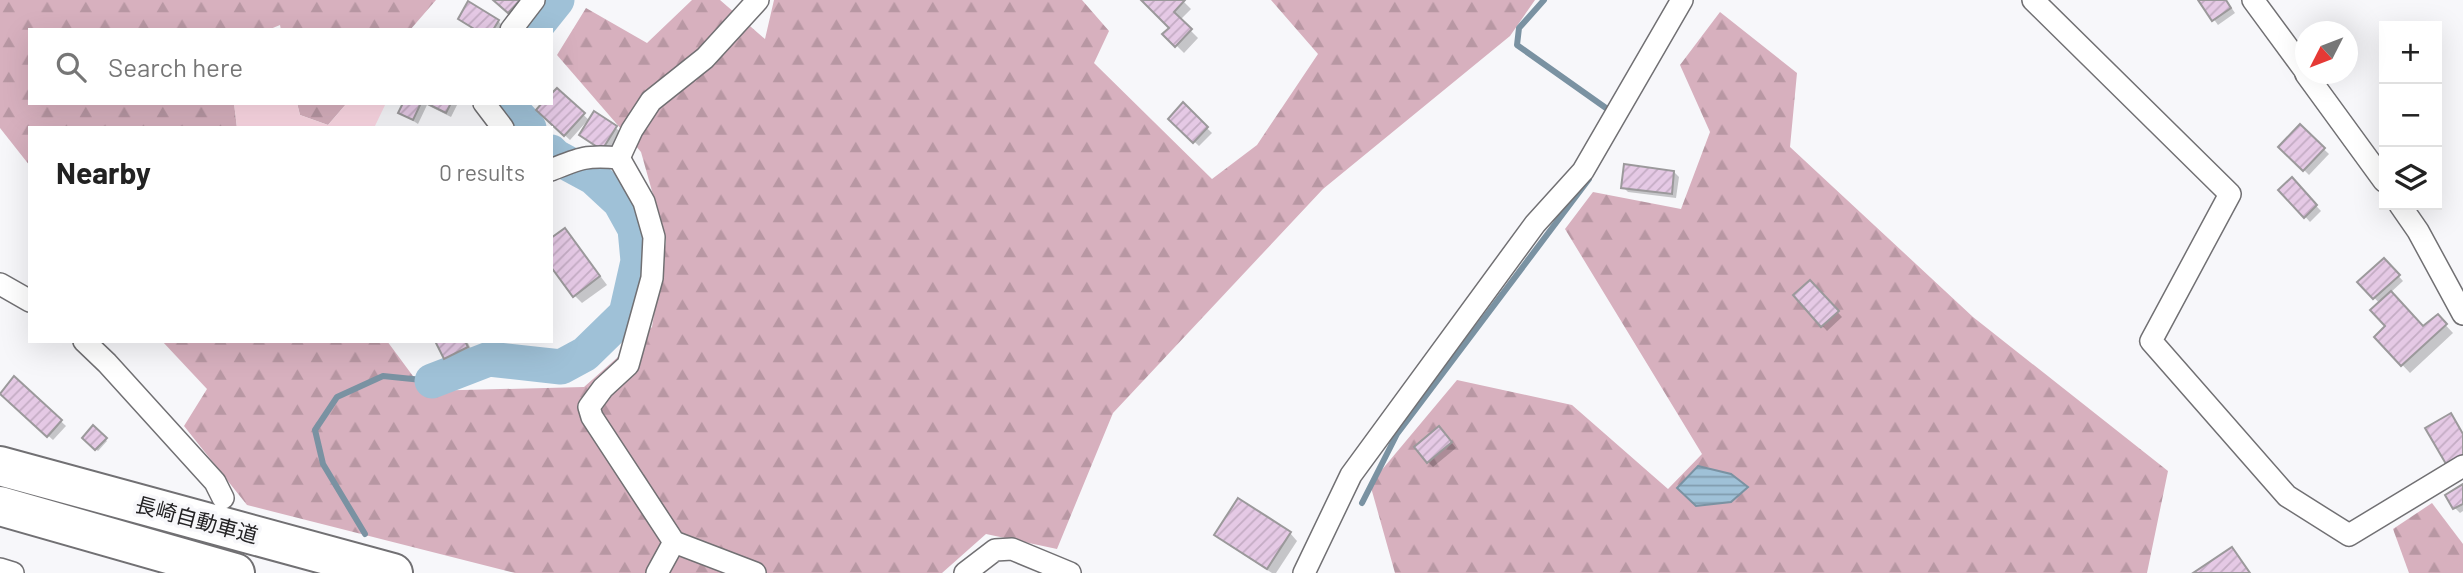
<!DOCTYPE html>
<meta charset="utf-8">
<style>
body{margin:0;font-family:Barlow,"Noto Sans JP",sans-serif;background:#f6f6f6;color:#222}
.controls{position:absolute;right:21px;top:21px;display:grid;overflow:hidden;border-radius:0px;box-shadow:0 7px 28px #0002}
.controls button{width:63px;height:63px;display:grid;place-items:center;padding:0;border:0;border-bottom:2px solid #e0e0e0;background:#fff;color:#222;font:35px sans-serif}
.compass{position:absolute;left:2295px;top:21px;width:63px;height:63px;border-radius:50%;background:#fff;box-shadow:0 7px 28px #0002;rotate:228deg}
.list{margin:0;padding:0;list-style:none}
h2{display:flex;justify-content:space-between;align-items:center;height:91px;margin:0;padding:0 28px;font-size:30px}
h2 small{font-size:23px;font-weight:400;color:#767676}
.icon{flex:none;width:38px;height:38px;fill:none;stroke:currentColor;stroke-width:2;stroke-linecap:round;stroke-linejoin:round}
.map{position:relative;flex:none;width:2463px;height:573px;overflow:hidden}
.search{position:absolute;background:#fff;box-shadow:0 7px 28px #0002;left:28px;top:28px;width:525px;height:77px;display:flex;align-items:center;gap:18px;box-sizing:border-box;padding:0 24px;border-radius:0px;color:#767676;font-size:26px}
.panel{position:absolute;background:#fff;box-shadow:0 7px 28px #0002;left:28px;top:126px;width:525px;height:217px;border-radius:0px}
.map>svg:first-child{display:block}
.forest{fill:url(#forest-firs)}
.garden{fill:#fcd8e4}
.water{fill:url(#water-rules);stroke:#7a92a2;stroke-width:2}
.shadow{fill:#0003}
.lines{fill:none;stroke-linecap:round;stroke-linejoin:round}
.stream{stroke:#7a92a2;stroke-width:6}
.river{stroke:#9fc1d7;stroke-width:35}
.building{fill:url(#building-hatch);stroke:#9b999b;stroke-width:2}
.street-casing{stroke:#717073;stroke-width:24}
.highway-casing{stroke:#717073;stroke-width:42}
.street{stroke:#fff;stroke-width:21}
.highway{stroke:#fff;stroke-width:38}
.labels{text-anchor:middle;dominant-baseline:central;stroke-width:7;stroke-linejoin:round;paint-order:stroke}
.street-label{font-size:21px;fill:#242325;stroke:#f7f7fa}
</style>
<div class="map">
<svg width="2463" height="573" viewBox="0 0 2463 573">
<defs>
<pattern id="forest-firs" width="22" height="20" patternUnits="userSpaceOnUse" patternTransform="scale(1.75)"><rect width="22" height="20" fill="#d7b0be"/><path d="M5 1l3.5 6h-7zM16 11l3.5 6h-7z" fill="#b897a3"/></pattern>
<pattern id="water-rules" width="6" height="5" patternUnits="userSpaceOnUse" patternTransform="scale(1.75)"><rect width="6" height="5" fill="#9fc1d7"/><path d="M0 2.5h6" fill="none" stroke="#819cae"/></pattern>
<pattern id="building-hatch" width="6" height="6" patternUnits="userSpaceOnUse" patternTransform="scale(1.75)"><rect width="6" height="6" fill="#e5c9e5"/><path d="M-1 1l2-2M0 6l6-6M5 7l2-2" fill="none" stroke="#c4acc4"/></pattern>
</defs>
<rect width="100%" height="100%" fill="#f7f7fa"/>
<g class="forest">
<polygon points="0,0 436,0 410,30 281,30 280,25 268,30 30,30 30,103 234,103 237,128 30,128 30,166 0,128"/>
<polygon points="692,0 720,0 765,39 774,0 1082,0 1109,31 1094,63 1212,179 1257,145 1318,54 1271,0 1535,0 1510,36 1323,189 1113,413 1057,549 986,534 942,573 515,573 247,505 184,426 207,389 162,341 387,341 424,391 584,387 652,327 666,241 641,152 557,55 586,8 647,43"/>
<polygon points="1720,12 1797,73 1790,147 1973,317 2168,471 2147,573 1395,573 1370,484 1457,380 1572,405 1668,489 1702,454 1565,229 1593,192 1681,209 1710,132 1680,65"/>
<polygon points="297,103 347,103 328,125 300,115"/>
<polygon points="2432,503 2463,544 2463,573 2409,573 2393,529"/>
</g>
<polygon class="garden" points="234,103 297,103 300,115 328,125 347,103 386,103 374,128 237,128"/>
<polygon class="water" points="1698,466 1731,474 1748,487 1731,502 1696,506 1677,488"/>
<g class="shadow">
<polygon points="1143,0 1182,0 1191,9 1180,20 1198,38 1184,53 1165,34 1172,28"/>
<polygon points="2200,0 2226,0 2235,13 2218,25"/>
<polygon points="460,19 498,21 503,26 501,30 475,30"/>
<polygon points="557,90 590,121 595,113 621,132 608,153 588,120 570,140 538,110 551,103"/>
<polygon points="405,103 458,103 451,117 427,105 418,124 400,112"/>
<polygon points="1183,105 1212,133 1199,146 1170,119"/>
<polygon points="2300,127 2329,154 2309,175 2281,147"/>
<polygon points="1674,172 1679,177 1676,198 1628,192 1623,187"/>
<polygon points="2292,180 2321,211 2310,222 2281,190"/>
<polygon points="572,238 607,285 582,303 575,296"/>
<polygon points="2384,260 2403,281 2390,293 2424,328 2437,316 2453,333 2410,373 2376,337 2387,327 2380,304 2360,282"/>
<polygon points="1810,282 1842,317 1827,331 1795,295"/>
<polygon points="437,341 467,341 474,355 453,366 445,358"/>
<polygon points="14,378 66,426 53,440 1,393"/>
<polygon points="93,428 107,441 98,451 84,438"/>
<polygon points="1444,433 1456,448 1433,467 1428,462"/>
<polygon points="2463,486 2463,511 2460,513 2455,508"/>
<polygon points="1290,533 1297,541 1276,573 1272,573 1224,542 1217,535"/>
</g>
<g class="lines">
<g class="stream">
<polyline points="1544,0 1519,28 1517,45 1613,113"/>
<polyline points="1362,503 1397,434 1589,179"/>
<polyline points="365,534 323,464 315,430 337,397 383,376 432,381"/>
</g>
<g class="river">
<polyline points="533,30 557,0"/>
<polyline points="506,103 529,128"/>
<polyline points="432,381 489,359 561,367 585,354 626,314 638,261 635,229 620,202 593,177 556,157 551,152"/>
</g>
</g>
<g class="building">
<polygon points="493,0 520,0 508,13"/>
<polygon points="1141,0 1185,0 1174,12 1192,29 1175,47 1162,34 1169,28"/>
<polygon points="2198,0 2226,0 2231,8 2212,21"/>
<polygon points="468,1 499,20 493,30 476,30 458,19"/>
<polygon points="557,88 585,113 564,136 536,110 542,103 551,103 551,94"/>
<polygon points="1183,102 1208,127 1193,143 1168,119"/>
<polygon points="403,103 421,103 413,120 398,113"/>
<polygon points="426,103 451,103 446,113"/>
<polygon points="594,111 617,126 602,150 579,135"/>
<polygon points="2300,124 2325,148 2303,171 2278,147"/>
<polygon points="1624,164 1674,171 1672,194 1621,188"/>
<polygon points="2292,177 2317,205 2304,218 2278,190"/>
<polygon points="565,228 600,276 573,297 551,267 551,238"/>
<polygon points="2384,258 2400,275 2373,299 2357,282"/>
<polygon points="1810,280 1839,311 1821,327 1793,295"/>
<polygon points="2391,291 2423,326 2438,314 2447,324 2401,366 2374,337 2385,326 2370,310"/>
<polygon points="435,341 465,341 468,347 444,359"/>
<polygon points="14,376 62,420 47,437 0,394"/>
<polygon points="2451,413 2463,434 2463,455 2446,464 2425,428"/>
<polygon points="93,425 107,438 95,450 82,438"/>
<polygon points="1439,426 1452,442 1427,463 1414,447"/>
<polygon points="2463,484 2463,504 2453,509 2445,495"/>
<polygon points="1238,498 1291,532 1267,569 1214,535"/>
<polygon points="2232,547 2250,573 2193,573"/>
</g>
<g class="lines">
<defs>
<g id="street">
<polyline points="2033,0 2230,194 2151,341 2287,496 2349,535 2463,466"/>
<polyline points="2253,0 2306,72"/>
<polyline points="511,30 534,0"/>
<polyline points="2306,74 2384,181"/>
<polyline points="484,103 503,128"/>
<polyline points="619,158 644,202 654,237 652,278 628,365 603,388 589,407 592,417 674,542 755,573"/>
<polyline points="619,158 632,130 651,101 705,58 758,0"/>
<path d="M551,170C580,158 587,155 619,158"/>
<polyline points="2400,205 2418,231 2463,314"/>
<polyline points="0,284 30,301"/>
<polyline points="84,341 107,363 215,482 223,498"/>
<polyline points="0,569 13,573"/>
<polyline points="657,573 674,542"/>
<polyline points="965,573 995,550 1012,549 1070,573"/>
<polyline points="1304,573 1351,475 1535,224 1583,171 1682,0"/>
</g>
<g id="highway">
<polyline points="0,466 393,573"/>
<polyline points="0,506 235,573"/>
</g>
</defs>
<use href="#street" class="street-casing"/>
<use href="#highway" class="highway-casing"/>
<use href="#street" class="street"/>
<use href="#highway" class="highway"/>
</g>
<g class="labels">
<g class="street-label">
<text transform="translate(197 519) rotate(15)">長崎自動車道</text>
</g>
</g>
</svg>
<div class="controls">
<button>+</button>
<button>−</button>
<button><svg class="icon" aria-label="layers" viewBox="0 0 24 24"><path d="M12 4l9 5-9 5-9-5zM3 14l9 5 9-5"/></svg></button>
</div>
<svg class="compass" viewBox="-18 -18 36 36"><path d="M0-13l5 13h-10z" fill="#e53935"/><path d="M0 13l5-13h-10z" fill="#767676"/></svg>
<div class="search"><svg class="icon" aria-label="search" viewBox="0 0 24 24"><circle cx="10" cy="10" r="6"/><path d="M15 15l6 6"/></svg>Search here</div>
<section class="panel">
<h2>Nearby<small>0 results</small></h2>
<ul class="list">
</ul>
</section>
</div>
